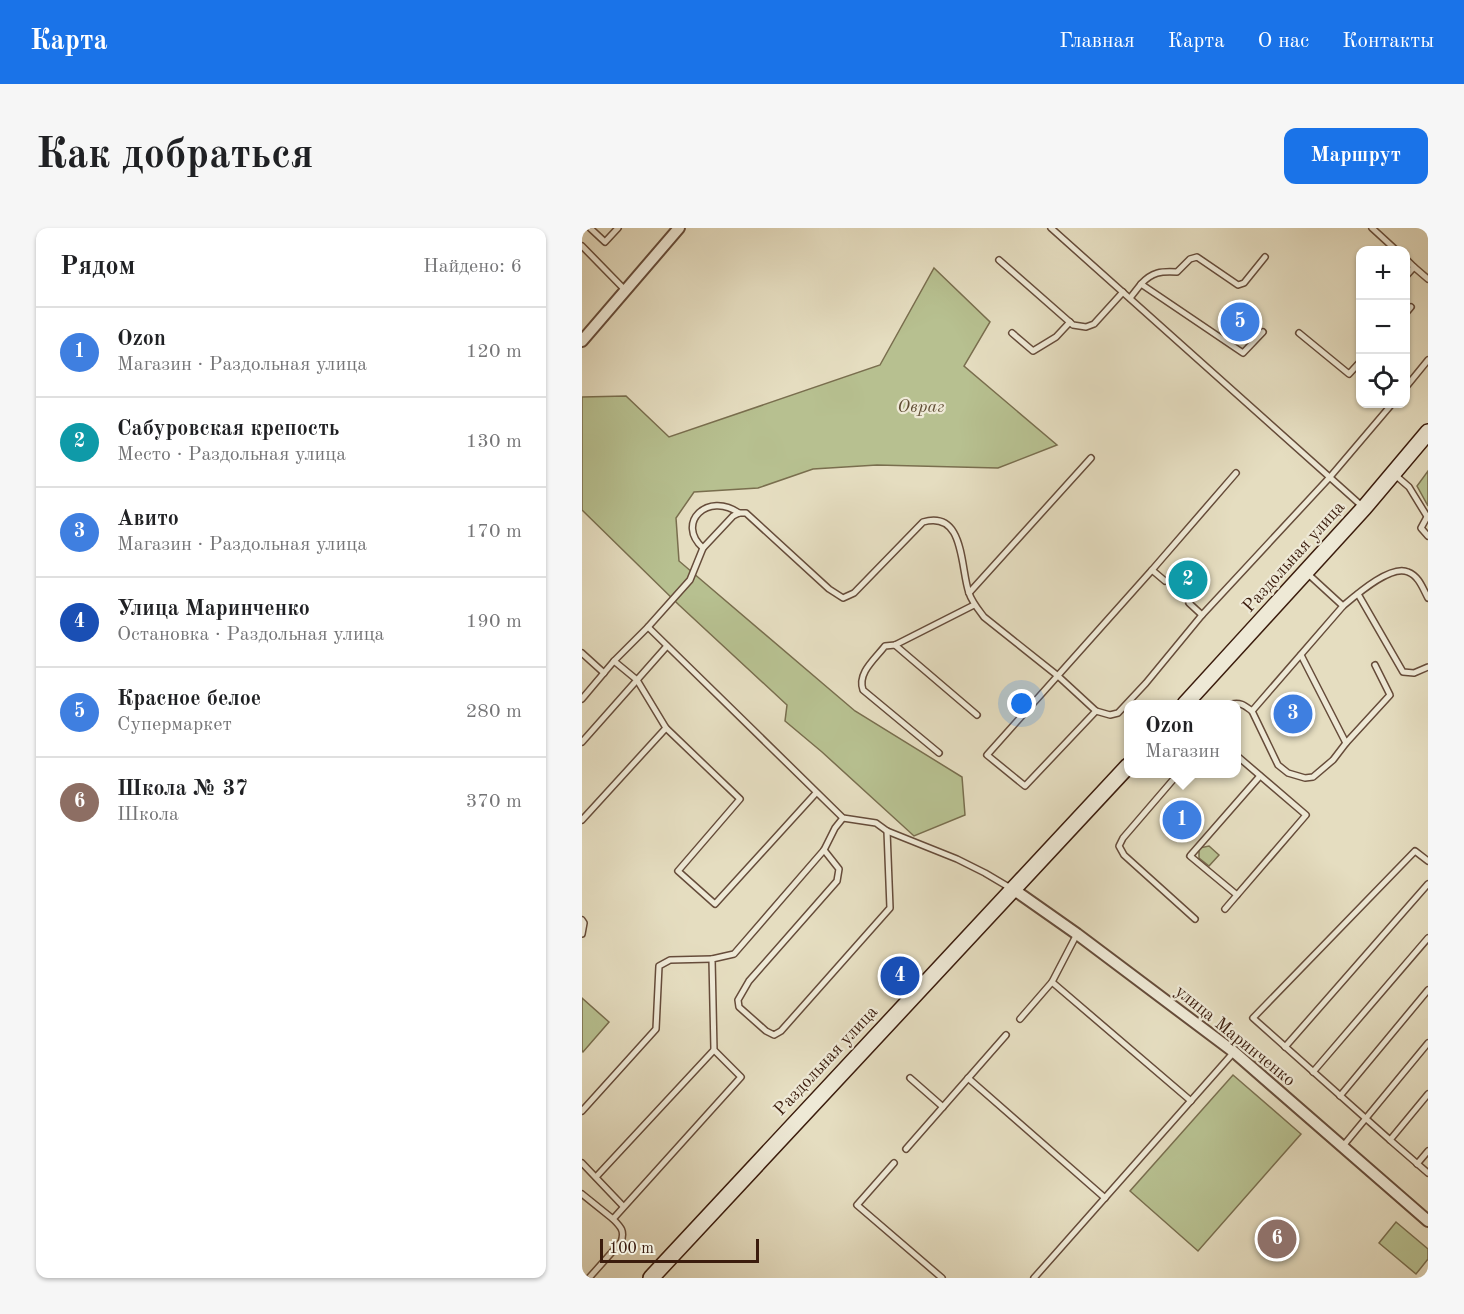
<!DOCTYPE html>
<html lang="ru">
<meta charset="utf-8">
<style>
body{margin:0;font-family:"Old Standard TT",serif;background:#f6f6f6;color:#202124}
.controls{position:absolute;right:18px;top:18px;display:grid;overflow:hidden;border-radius:12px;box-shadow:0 2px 4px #0004}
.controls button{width:54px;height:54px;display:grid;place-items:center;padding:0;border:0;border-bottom:2px solid #e0e0e0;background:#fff;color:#202124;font:30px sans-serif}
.scale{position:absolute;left:18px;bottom:15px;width:159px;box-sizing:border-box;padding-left:6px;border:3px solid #3b1c0d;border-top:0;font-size:16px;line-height:21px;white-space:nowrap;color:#3b1c0d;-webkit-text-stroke:4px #eee9d6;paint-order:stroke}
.you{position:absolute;left:440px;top:476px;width:21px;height:21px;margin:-15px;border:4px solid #fff;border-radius:50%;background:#1a73e8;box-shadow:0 0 0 9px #1a73e833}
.badge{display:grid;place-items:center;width:39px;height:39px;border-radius:50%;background:#1a73e8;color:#fff;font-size:20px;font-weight:700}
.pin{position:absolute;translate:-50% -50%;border:3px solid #fff;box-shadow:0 2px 6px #0006}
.popup{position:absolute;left:542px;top:472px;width:117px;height:78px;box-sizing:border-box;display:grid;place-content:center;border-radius:12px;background:#fff;filter:drop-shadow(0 2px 4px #0005);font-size:20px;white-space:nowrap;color:#757577}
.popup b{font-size:22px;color:#202124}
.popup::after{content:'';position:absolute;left:50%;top:100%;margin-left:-12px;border:12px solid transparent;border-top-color:#fff}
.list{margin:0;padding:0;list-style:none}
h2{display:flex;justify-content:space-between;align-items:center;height:78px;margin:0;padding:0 24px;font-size:26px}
h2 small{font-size:20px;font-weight:400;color:#757577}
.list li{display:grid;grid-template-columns:39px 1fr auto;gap:18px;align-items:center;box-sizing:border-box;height:90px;padding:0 24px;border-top:2px solid #e0e0e0}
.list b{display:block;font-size:22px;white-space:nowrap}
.list p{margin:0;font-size:20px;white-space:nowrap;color:#757577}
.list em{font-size:20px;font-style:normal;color:#757577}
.icon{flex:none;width:33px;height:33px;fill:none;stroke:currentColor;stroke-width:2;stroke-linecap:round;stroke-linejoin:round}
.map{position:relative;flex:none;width:846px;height:1050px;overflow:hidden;border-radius:12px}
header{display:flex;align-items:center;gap:36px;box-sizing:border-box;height:84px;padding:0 30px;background:#1a73e8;color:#fff}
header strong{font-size:28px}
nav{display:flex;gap:33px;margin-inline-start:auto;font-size:21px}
.intro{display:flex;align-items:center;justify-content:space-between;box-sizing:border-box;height:144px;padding:0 36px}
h1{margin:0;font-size:42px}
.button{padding:15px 27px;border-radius:12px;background:#1a73e8;color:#fff;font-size:21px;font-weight:700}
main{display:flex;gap:36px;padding:0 36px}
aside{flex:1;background:#fff;border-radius:12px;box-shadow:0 2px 4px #0004}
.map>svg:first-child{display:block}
.green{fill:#b7c090;stroke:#796e4e;stroke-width:1.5}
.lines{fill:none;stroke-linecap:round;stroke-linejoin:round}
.service-casing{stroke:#664c3a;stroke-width:8}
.minor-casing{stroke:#664c3a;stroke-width:14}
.secondary-casing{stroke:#3b1c0d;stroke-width:18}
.service{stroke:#eee9d6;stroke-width:5}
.minor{stroke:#eee9d6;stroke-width:10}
.secondary{stroke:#eee9d6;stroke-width:15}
.labels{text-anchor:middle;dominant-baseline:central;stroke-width:4.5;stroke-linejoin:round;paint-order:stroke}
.park-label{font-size:18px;font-style:italic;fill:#604d34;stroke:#eee9d6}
.street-label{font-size:18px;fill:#3b1c0d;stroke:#eee9d6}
</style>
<header>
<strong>Карта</strong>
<nav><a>Главная</a><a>Карта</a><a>О нас</a><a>Контакты</a></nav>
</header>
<div class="intro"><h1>Как добраться</h1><a class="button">Маршрут</a></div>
<main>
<aside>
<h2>Рядом<small>Найдено: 6</small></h2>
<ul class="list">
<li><span class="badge" style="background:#3f7fe0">1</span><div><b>Ozon</b><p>Магазин · Раздольная улица</p></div><em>120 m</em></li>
<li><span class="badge" style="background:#0f9aa8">2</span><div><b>Сабуровская крепость</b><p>Место · Раздольная улица</p></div><em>130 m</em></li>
<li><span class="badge" style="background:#3f7fe0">3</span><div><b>Авито</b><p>Магазин · Раздольная улица</p></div><em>170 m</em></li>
<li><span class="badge" style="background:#1a4fb4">4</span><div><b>Улица Маринченко</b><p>Остановка · Раздольная улица</p></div><em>190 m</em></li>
<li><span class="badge" style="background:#3f7fe0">5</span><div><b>Красное белое</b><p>Супермаркет</p></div><em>280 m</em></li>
<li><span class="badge" style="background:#8d6e63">6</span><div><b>Школа № 37</b><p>Школа</p></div><em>370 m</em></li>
</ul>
</aside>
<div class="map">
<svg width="846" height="1050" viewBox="0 0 846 1050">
<rect width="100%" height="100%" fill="#e5ddc0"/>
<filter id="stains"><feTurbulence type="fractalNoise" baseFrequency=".00333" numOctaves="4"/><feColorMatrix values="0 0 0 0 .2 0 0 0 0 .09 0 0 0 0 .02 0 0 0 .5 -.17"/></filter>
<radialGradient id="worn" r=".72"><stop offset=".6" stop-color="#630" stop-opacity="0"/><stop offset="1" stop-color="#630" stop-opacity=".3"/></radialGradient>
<g class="green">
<polygon points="352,40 408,94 382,138 475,217 416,240 295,237 231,241 176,260 112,264 94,290 97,333 273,483 380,549 383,587 332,608 240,524 203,493 205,477 97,377 0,282 0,169 44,168 87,209 298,137"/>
<polygon points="846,243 846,278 835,258"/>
<polygon points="627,618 637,627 627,638 617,630 617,620"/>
<polygon points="0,770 27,794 1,824 0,822"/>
<polygon points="651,847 719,906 616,1023 548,963"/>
<polygon points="814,994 846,1021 846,1031 834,1046 797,1015"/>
</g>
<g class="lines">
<defs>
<g id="service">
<polyline points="8,0 23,14 36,0"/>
<polyline points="469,0 781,279"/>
<polyline points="790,0 814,22"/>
<polyline points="0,18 43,62"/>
<polyline points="824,31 832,39 824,48"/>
<polyline points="417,32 491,97 504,99 512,96 541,64"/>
<polyline points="832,39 846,51"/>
<path d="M559,56C570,44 579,43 595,44L608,31L615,29L656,57L662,55L683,29"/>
<polyline points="548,70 559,56 661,125 681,104"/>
<polyline points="824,85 829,79"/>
<polyline points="430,105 451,123 474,109 488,94"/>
<polyline points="717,105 767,146 778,134"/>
<polyline points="824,159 846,132"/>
<polyline points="812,246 827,259 846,290"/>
<polyline points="845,289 839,300 846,308"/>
<path d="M121,320C93,295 126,263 157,285"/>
<polyline points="570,342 654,245"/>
<polyline points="387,365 509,230"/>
<polyline points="776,366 821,444 832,445 846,439"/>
<polyline points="607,375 620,387"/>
<path d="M761,378C774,367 809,336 826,344C837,348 841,361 846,370"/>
<polyline points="66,399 261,590 294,595 305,603 375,631 403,645 430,661"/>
<polyline points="313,417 395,487"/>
<polyline points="0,425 22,445"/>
<polyline points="719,427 764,515 808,467 793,437"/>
<path d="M0,471L32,433L66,399L108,352L121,320L151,288L157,285H164L247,361L261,370L272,365L341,294C383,282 378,339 387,365C390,374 396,381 402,389L476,448L514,483L528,487L536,485L564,455L620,387L748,249L810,176"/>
<path d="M650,476C659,474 663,478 670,483L761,378L725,345"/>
<polyline points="514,483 443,558 405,527 570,342 583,353"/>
<polyline points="670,483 696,537 706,545 723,550 731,549 751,532 764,515"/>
<polyline points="84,500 158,571 96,643 133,676 234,565"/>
<polyline points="0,514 55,452 32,433"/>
<path d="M357,525L281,462C275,445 293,431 303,418L313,417L392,377"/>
<polyline points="596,546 541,610 537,618 542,627 613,691"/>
<polyline points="0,592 84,500 55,452 85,418"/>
<polyline points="242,622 257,641 255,653 167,753 156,772 157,779 184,803 192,807 199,803 308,680 305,603"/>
<polyline points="846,633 833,623 671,790 808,912 846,866"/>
<polyline points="655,667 608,628 678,548"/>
<polyline points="643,681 724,587 654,527"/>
<polyline points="0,692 2,695 0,706"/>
<polyline points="495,706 470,754 609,873"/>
<polyline points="438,791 470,754"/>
<polyline points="703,819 846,656"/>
<polyline points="731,844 846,710"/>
<polyline points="328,850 361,879"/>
<polyline points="386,850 523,970"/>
<polyline points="758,868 846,762"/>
<polyline points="0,883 74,801 77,738 88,732 130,731"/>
<polyline points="808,912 846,945"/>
<polyline points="761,918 846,815"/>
<polyline points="324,921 424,807"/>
<polyline points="0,935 41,978"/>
<polyline points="312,935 275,977 360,1050"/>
<polyline points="835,936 846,923"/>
<polyline points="14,949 132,822"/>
<polyline points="0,966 31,991"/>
<path d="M7,1050L39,1014C43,1003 39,999 31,991L159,849L132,822L130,731L152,726L242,622L253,600L261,590"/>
<polyline points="452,1050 652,824"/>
</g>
<g id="minor">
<polyline points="0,113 97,0"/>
<polyline points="431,661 495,706 652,824 846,993"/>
</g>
<g id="secondary">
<polyline points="603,476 782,280 846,204"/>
<polyline points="69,1050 546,538"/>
</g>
</defs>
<use href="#service" class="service-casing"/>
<use href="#minor" class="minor-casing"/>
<use href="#secondary" class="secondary-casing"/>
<use href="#service" class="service"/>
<use href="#minor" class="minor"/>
<use href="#secondary" class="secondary"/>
</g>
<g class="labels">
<g class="park-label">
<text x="339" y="179">Овраг</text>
</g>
<g class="street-label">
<text transform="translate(712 329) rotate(-48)">Раздольная улица</text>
<text transform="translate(653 808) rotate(39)">улица Маринченко</text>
<text transform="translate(244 833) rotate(-47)">Раздольная улица</text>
</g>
</g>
<rect width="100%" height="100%" filter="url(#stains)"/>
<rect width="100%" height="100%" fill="url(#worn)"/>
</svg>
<div class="controls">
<button>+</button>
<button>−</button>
<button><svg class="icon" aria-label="locate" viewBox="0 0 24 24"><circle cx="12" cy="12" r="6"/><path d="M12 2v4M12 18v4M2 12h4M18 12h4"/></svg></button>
</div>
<div class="scale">100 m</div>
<div class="you"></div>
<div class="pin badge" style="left:600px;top:592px;background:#3f7fe0">1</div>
<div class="popup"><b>Ozon</b>Магазин</div>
<div class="pin badge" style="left:606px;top:352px;background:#0f9aa8">2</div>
<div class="pin badge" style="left:711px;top:486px;background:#3f7fe0">3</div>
<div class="pin badge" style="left:318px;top:748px;background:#1a4fb4">4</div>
<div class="pin badge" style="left:658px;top:94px;background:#3f7fe0">5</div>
<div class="pin badge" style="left:695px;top:1011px;background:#8d6e63">6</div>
</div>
</main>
